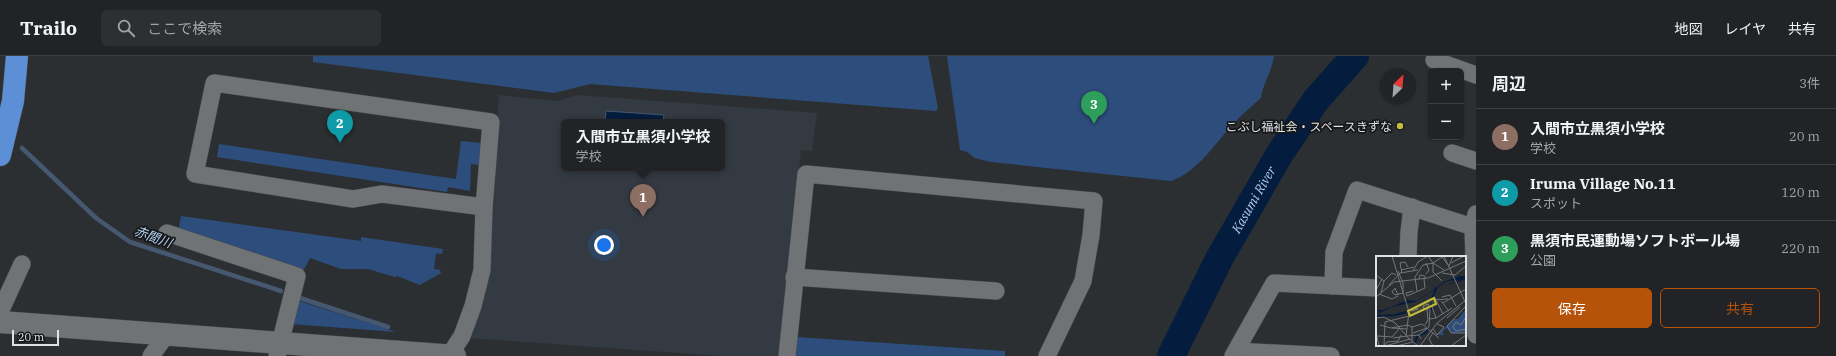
<!DOCTYPE html>
<html lang="ja">
<meta charset="utf-8">
<style>
body{margin:0;font-family:"IBM Plex Serif","Noto Sans JP",serif;background:#2d2f32;color:#f1f3f6}
.controls{position:absolute;right:12px;top:12px;display:grid;overflow:hidden;border-radius:6px;box-shadow:0 1px 3px #0004}
.controls button{width:36px;height:36px;display:grid;place-items:center;padding:0;border:0;border-bottom:1px solid #3e4043;background:#212326;color:#f1f3f6;font:20px sans-serif}
.compass{position:absolute;left:1380px;top:12px;width:36px;height:36px;border-radius:50%;background:#212326;box-shadow:0 1px 3px #0004;rotate:25deg}
.scale{position:absolute;left:12px;bottom:10px;width:47px;box-sizing:border-box;padding-left:4px;border:2px solid #e0e1e3;border-top:0;font-size:11px;line-height:14px;white-space:nowrap;color:#e0e1e3;-webkit-text-stroke:3px #161718;paint-order:stroke}
.you{position:absolute;left:604px;top:189px;width:14px;height:14px;margin:-10px;border:3px solid #fff;border-radius:50%;background:#1a73e8;box-shadow:0 0 0 6px #1a73e833}
.badge{display:grid;place-items:center;width:26px;height:26px;border-radius:50%;background:#b45309;color:#fff;font-size:13px;font-weight:700}
.pin{position:absolute;translate:-50% -33px;filter:drop-shadow(0 1px 2px #0008)}
.pin::after{content:'';position:absolute;top:21px;width:14px;height:12px;background:inherit;clip-path:polygon(0 0,100% 0,50% 100%)}
.popup{position:absolute;left:561px;top:63px;width:164px;height:52px;box-sizing:border-box;display:grid;place-content:center;border-radius:6px;background:#212326;filter:drop-shadow(0 1px 3px #0005);font-size:13px;white-space:nowrap;color:#a2a4a7}
.popup b{font-size:15px;color:#f1f3f6}
.popup::after{content:'';position:absolute;left:50%;top:100%;margin-left:-8px;border:8px solid transparent;border-top-color:#212326}
.list{margin:0;padding:0;list-style:none}
h2{display:flex;justify-content:space-between;align-items:center;height:52px;margin:0;padding:0 16px;font-size:17px}
h2 small{font-size:13px;font-weight:400;color:#a2a4a7}
.list li{display:grid;grid-template-columns:26px 1fr auto;gap:12px;align-items:center;box-sizing:border-box;height:56px;padding:0 16px;border-top:1px solid #3e4043}
.list b{display:block;font-size:15px;white-space:nowrap}
.list p{margin:0;font-size:13px;white-space:nowrap;color:#a2a4a7}
.list em{font-size:13px;font-style:normal;color:#a2a4a7}
.actions{display:flex;gap:8px;padding:12px 16px}
.actions a{flex:1;padding:9px 0;border:1px solid #b45309;border-radius:6px;text-align:center;font-size:14px;color:#b45309}
.actions .main{background:#b45309;color:#fff}
.icon{flex:none;width:22px;height:22px;fill:none;stroke:currentColor;stroke-width:2;stroke-linecap:round;stroke-linejoin:round}
.map{position:relative;flex:none;width:1476px;height:300px;overflow:hidden}
header{display:flex;align-items:center;gap:24px;box-sizing:border-box;height:56px;padding:0 20px;background:#212326;border-bottom:1px solid #3e4043}
header strong{font-size:19px}
nav{display:flex;gap:22px;margin-inline-start:auto;font-size:14px}
.search{width:280px;height:36px;background:#2d2f32;display:flex;align-items:center;gap:10px;box-sizing:border-box;padding:0 14px;border-radius:6px;color:#a2a4a7;font-size:15px}
main{display:flex}
aside{flex:1;background:#212326}
.map>svg:first-child{display:block}
.built{fill:#343a42;fill-rule:evenodd}
.green{fill:#2d4e7d}
.water{fill:#041d3f;stroke:#465870}
.lines{fill:none;stroke-linecap:round;stroke-linejoin:round}
.stream{stroke:#465870;stroke-width:4.5}
.river{stroke:#041d3f;stroke-width:28}
.street-casing{stroke:#4a4c4e;stroke-width:18}
.secondary-casing{stroke:#4a4c4e;stroke-width:23}
.highway-casing{stroke:#4a4c4e;stroke-width:23}
.street{stroke:#707376;stroke-width:17}
.secondary{stroke:#707376;stroke-width:22}
.highway{stroke:#5c8fd5;stroke-width:22}
.poi-dot{fill:#c3bd3f;stroke:#161718;stroke-width:1.5}
.labels{text-anchor:middle;dominant-baseline:central;stroke-width:3.5;stroke-linejoin:round;paint-order:stroke}
.poi-label{font-size:12px;fill:#e0e1e3;stroke:#161718;text-anchor:end}
.water-label{font-size:13px;font-style:italic;fill:#b1ccf1;stroke:#161718}
.inset-river{fill:none;stroke:#041d3f;stroke-width:2}
.inset-road{fill:none;stroke:#747679;stroke-width:1}
.view{fill:#c3bd3f;fill-opacity:0.15;stroke:#c3bd3f;stroke-width:2}
.inset-edge{fill:none;stroke:#e0e1e3;stroke-width:2}
</style>
<header>
<strong>Trailo</strong>
<div class="search"><svg class="icon" aria-label="search" viewBox="0 0 24 24"><circle cx="10" cy="10" r="6"/><path d="M15 15l6 6"/></svg>ここで検索</div>
<nav><a>地図</a><a>レイヤ</a><a>共有</a></nav>
</header>
<main>
<div class="map">
<svg width="1476" height="300" viewBox="0 0 1476 300">
<rect width="100%" height="100%" fill="#2c2f32"/>
<path class="built" d="M499,39L556,45L578,39L817,57L812,95L801,94L782,300H720L469,282L493,124ZM564,66H722V112H564Z"/>
<g class="green">
<polygon points="313,0 928,0 938,52 936,55 590,28 554,37 313,6"/>
<path d="M947,0H1274C1272,15 1263,27 1261,42C1252,50 1242,58 1234,67C1215,87 1198,116 1171,125L991,106L975,102L967,96L960,94Z"/>
<polygon points="461,85 482,87 480,109 471,108 470,135 448,131 447,136 217,101 219,88 456,123"/>
<polygon points="181,160 361,185 361,181 443,193 442,198 436,197 434,213 440,214 441,217 420,229 397,220 395,221 368,213 341,213 310,202 302,217 178,177"/>
<polygon points="296,244 396,276 291,268"/>
<polygon points="797,281 1005,295 1005,300 796,300"/>
</g>
<polygon class="water" points="606,55 664,59 663,66 605,66"/>
<g class="lines">
<g class="stream">
<polyline points="22,92 96,162 130,186 281,235"/>
<polyline points="300,242 388,271"/>
</g>
<path class="river" id="s1" d="M1171,300L1219,203L1279,99L1316,44L1355,0"/>
<defs>
<g id="street">
<polyline points="1434,4 1476,19"/>
<polygon points="214,27 491,66 484,151 382,138 353,143 195,118"/>
<polyline points="1452,97 1476,105"/>
<polyline points="1476,158 1473,171 1476,279"/>
<polyline points="167,177 297,220 277,300"/>
<polyline points="1408,201 1409,176 1412,151"/>
<polyline points="794,221 996,235"/>
<polyline points="1333,230 1334,196 1357,134 1473,171"/>
<polyline points="0,256 22,208"/>
<polyline points="1236,295 1331,300"/>
<polyline points="151,300 167,278"/>
<polyline points="449,300 462,280 473,250 482,214 484,151"/>
<polyline points="787,300 806,118 1094,145 1091,179 1083,225 1047,300"/>
<polyline points="1233,300 1274,227 1377,232"/>
</g>
<polyline id="secondary" points="0,266 455,300"/>
<polyline id="highway" points="0,99 13,45 17,0"/>
</defs>
<use href="#street" class="street-casing"/>
<use href="#secondary" class="secondary-casing"/>
<use href="#highway" class="highway-casing"/>
<use href="#street" class="street"/>
<use href="#secondary" class="secondary"/>
<use href="#highway" class="highway"/>
</g>
<circle class="poi-dot" cx="1400" cy="70" r="4"/>
<g class="labels">
<g class="poi-label">
<text x="1392" y="70">こぶし福祉会・スペースきずな</text>
</g>
<g class="water-label">
<text stroke="none"><textPath href="#s1" startOffset="177">Kasumi River</textPath></text>
<text transform="translate(153 181) rotate(20)">赤間川</text>
</g>
</g>
<g transform="translate(1376 200)">
<rect width="90" height="90" fill="#2c2f32"/>
<path d="M90,53V77H76L71,72L67,75V79H61L78,63H82Z" fill="#2d4e7d"/>
<path d="M84,20H90V23L68,30L83,24L72,25L39,46L16,51L0,59L4,56L0,54H7L32,44L40,45L70,25Z" fill="#041d3f"/>
<path class="inset-river" d="M55,55V45L61,31M0,60L19,59L30,56M39,87L41,80L49,77L53,72"/>
<path class="inset-road" d="M16,0L33,56L30,80L42,90M52,0L57,7L66,1M68,0L90,48M66,1L73,10L77,0M50,7L53,14L50,18M57,7V16L66,25M75,7L88,0M25,14L38,11M37,15L42,6L52,0M26,17L24,7L29,6L32,11M66,17L79,19L90,10M0,19L8,25L5,37M43,23L44,19L49,20V23M8,25L16,17L20,19M13,29L24,17L42,14M0,34L6,23M37,35L30,37L31,40L49,32L48,23M41,35L39,21L47,9L57,7L68,14M3,38L16,43L22,40M22,39L19,32L16,36L19,39L27,37V27L22,15M0,41L18,26L52,22L90,5M66,41L74,39L80,50M59,42L67,58M58,44L72,43M65,45L73,55M60,47L56,51L60,62M67,47L90,33M90,50L71,70L75,77H90M41,52L42,53L36,55V53ZM33,60L53,52L52,48L47,50L48,54M90,61L85,69L80,66L77,71L80,75L90,73M0,62L8,61L19,67L30,79M71,62L84,51M54,63L60,62L76,52M4,69L15,72L32,69M32,69L36,71V84M49,69L52,64L51,53M36,71L46,68L63,82M16,72L31,73M57,73L61,79L68,71L61,68M0,75L3,90M37,77L51,72M43,79L53,71L54,53M2,80L16,81L23,73M31,80L43,79L45,83M17,82L31,80M8,90L11,86L22,85L25,79M8,90L9,66L33,60M9,90L34,83M20,90L37,86M44,90L61,67L90,44M57,90L53,83L57,77M75,90L90,79"/>
<path class="view" d="M58,42L60,48L34,60L32,55Z"/>
<rect width="90" height="90" class="inset-edge"/>
</g>
</svg>
<div class="controls">
<button>+</button>
<button>−</button>
</div>
<svg class="compass" viewBox="-18 -18 36 36"><path d="M0-13l5 13h-10z" fill="#e53935"/><path d="M0 13l5-13h-10z" fill="#a2a4a7"/></svg>
<div class="scale">20 m</div>
<div class="you"></div>
<div class="pin badge" style="left:643px;top:161px;background:#8d6e63">1</div>
<div class="popup"><b>入間市立黒須小学校</b>学校</div>
<div class="pin badge" style="left:340px;top:87px;background:#0f9aa8">2</div>
<div class="pin badge" style="left:1094px;top:68px;background:#2e9e5b">3</div>
</div>
<aside>
<h2>周辺<small>3件</small></h2>
<ul class="list">
<li><span class="badge" style="background:#8d6e63">1</span><div><b>入間市立黒須小学校</b><p>学校</p></div><em>20 m</em></li>
<li><span class="badge" style="background:#0f9aa8">2</span><div><b>Iruma Village No.11</b><p>スポット</p></div><em>120 m</em></li>
<li><span class="badge" style="background:#2e9e5b">3</span><div><b>黒須市民運動場ソフトボール場</b><p>公園</p></div><em>220 m</em></li>
</ul>
<div class="actions"><a class="main">保存</a><a>共有</a></div>
</aside>
</main>
